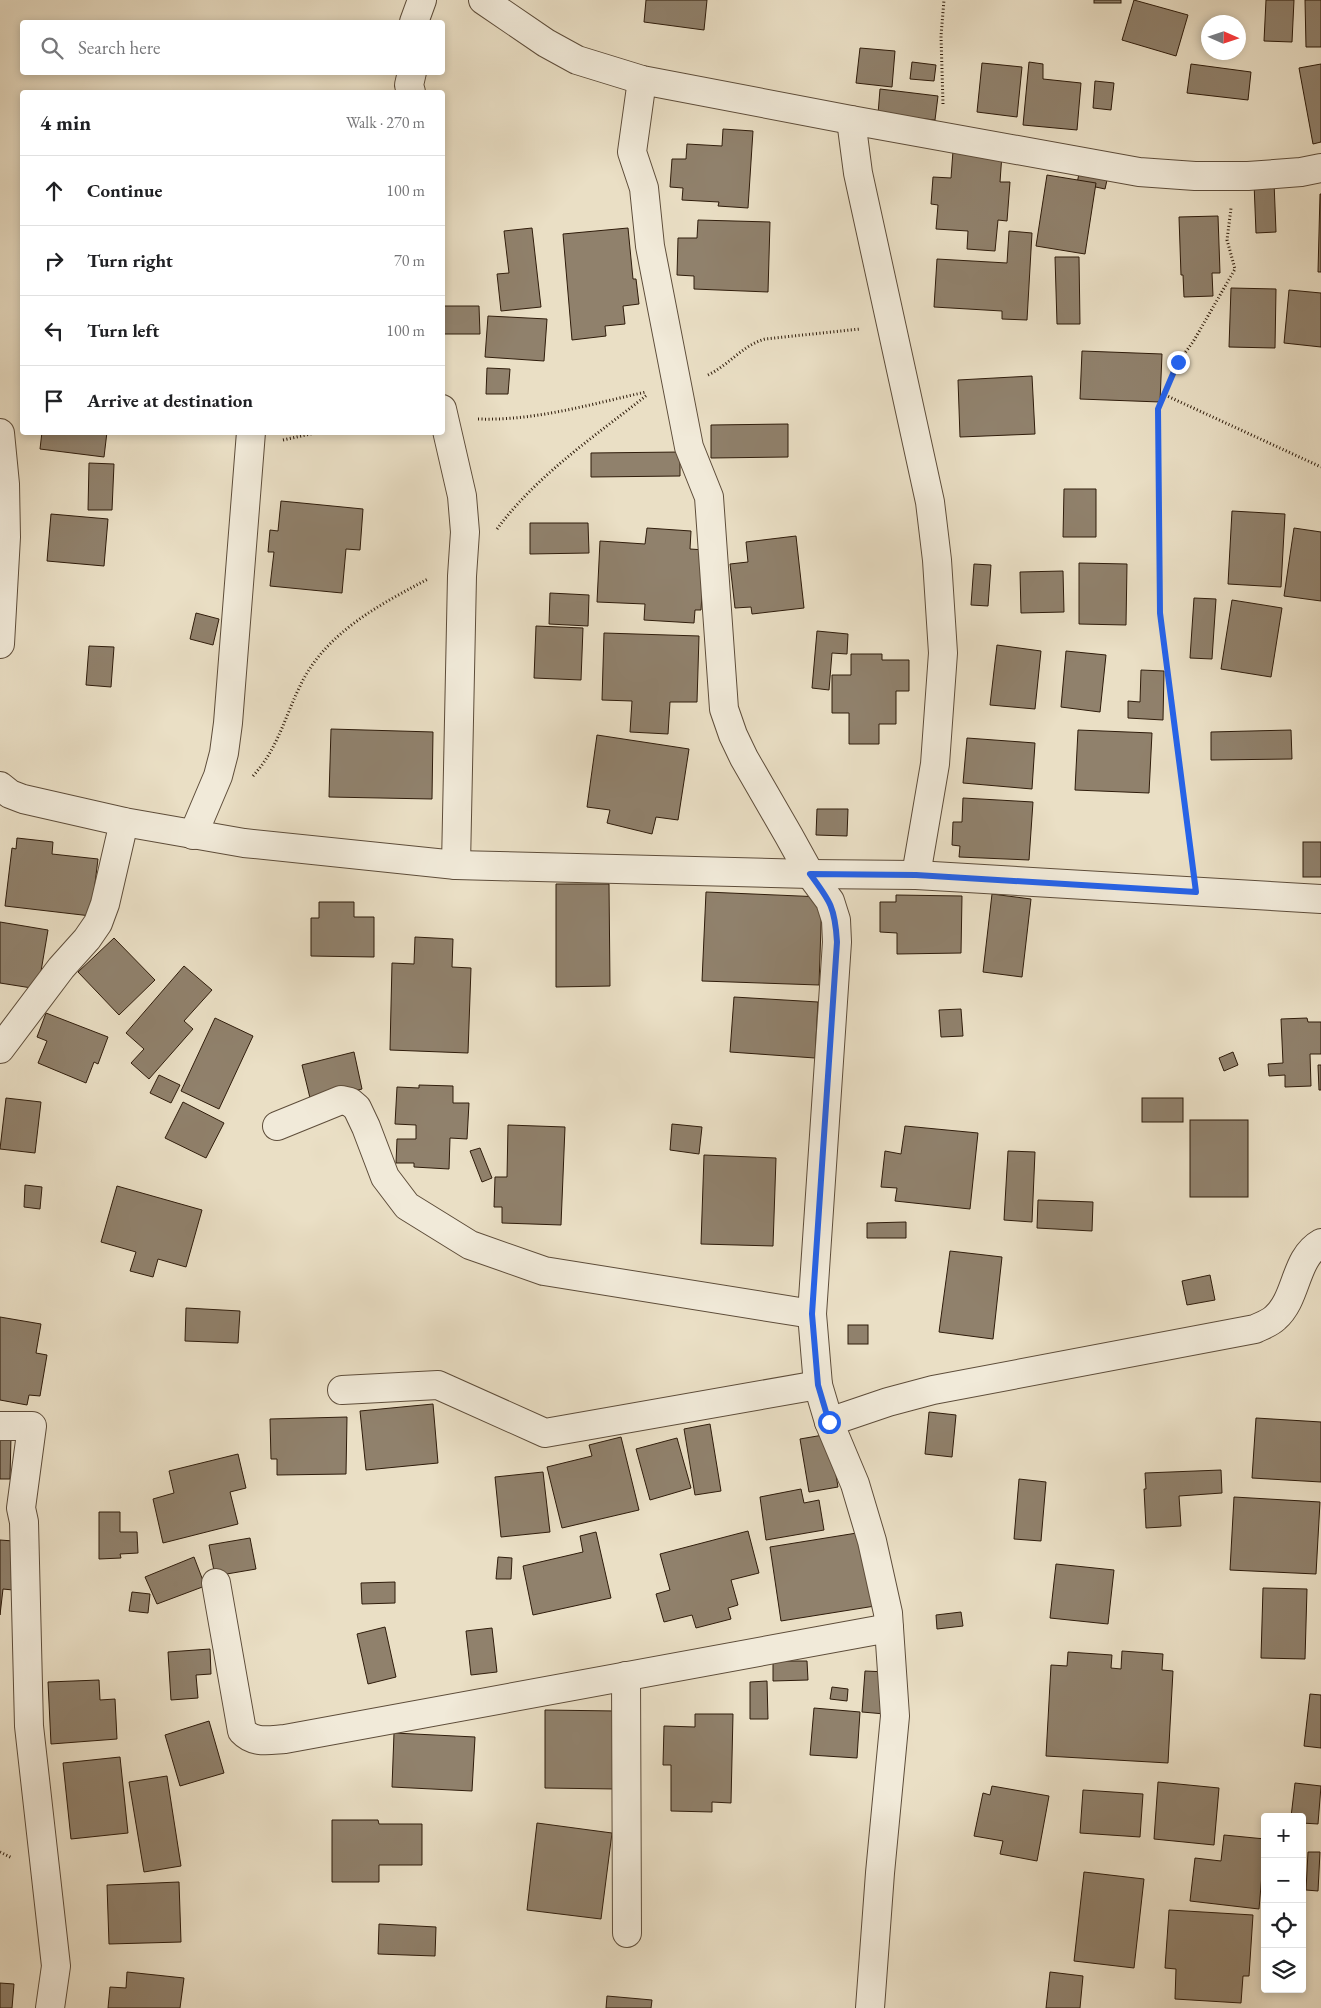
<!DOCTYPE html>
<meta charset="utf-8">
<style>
body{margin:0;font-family:"EB Garamond",serif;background:#f2f2f2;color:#202124}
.controls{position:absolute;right:15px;bottom:15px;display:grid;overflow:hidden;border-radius:5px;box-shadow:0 2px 8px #0003}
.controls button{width:45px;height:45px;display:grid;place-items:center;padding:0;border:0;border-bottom:1px solid #e0e0e0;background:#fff;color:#202124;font:25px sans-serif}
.compass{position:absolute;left:1201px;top:15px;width:45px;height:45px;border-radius:50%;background:#fff;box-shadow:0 2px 8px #0003;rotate:93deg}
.stop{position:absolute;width:15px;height:15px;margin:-11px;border:4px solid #2563eb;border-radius:50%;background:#fff}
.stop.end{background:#2563eb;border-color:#fff;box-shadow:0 1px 5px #0008}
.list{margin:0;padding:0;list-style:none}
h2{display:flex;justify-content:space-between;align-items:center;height:65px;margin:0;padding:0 20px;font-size:21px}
h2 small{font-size:16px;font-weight:400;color:#757577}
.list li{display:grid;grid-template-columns:32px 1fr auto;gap:15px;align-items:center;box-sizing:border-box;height:70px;padding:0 20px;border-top:1px solid #e0e0e0}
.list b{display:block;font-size:19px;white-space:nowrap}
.list em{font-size:16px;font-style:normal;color:#757577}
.icon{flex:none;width:28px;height:28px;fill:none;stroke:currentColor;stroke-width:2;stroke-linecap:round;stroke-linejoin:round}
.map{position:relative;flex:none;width:1321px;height:2008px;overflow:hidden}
.search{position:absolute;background:#fff;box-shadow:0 2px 8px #0003;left:20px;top:20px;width:425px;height:55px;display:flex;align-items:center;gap:12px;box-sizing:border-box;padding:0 18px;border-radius:5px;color:#757577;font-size:19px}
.panel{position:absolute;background:#fff;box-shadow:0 2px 8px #0003;left:20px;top:90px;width:425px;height:345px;border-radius:5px}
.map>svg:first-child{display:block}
.building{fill:#90816c;stroke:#2f1c0b}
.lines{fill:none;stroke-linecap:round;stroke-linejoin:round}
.street-casing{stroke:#5e4d3a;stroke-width:30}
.path{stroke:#2f1c0b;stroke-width:3;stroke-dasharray:1 2.5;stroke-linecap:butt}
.street{stroke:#f1ead9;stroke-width:28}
.route{stroke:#2563eb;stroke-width:6}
</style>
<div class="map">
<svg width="1321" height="2008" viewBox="0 0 1321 2008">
<rect width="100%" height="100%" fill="#eadfc5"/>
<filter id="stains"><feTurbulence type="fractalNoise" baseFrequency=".004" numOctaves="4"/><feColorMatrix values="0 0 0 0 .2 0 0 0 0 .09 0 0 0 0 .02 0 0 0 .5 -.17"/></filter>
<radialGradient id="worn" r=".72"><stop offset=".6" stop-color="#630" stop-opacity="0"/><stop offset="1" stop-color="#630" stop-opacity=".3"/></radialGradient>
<g class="building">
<polygon points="646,0 707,0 704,30 644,22"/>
<rect x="1094" y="0" width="27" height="3"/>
<polygon points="1134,0 1188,15 1176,56 1122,40"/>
<polygon points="1266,0 1294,0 1292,42 1264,41"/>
<polygon points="1305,0 1321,0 1321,47 1306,47"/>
<polygon points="860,48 895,51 892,87 856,83"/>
<polygon points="912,62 936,65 934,81 910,79"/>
<polygon points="1029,62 1043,64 1043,79 1081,83 1077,130 1023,125"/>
<polygon points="982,63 1022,67 1017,117 977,112"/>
<polygon points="1191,64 1251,72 1248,100 1187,93"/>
<polygon points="1321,64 1321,142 1313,144 1299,68"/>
<polygon points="1095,81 1114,83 1111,110 1093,108"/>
<polygon points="880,89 938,96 935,120 878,114"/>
<polygon points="723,129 753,131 748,208 718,206 719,202 682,200 683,188 670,187 672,159 686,159 687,144 722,146"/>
<polygon points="953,151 1002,154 1000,182 1010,182 1007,221 998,220 995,251 967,249 968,231 936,229 938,205 931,204 933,177 951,178"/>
<polygon points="1081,165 1109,171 1105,189 1077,183"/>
<polygon points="1047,175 1096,183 1085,254 1036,246"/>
<polygon points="1274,182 1276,232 1256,233 1254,183"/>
<polygon points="1320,194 1321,194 1321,272 1318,272"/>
<polygon points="1218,216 1220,273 1212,273 1213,296 1184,297 1183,275 1181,275 1179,217"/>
<polygon points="698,220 770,222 768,292 694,289 694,276 677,275 678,238 697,238"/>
<polygon points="532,228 541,307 501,311 497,274 509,273 504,231"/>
<polygon points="628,228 633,279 636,279 639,304 623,306 625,324 605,326 606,336 572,340 563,234"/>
<polygon points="1009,231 1032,233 1027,320 1002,319 1002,311 934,307 937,259 1007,263"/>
<polygon points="1055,257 1079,257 1080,324 1057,324"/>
<polygon points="1231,288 1276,289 1275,348 1229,347"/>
<polygon points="1289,290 1321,293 1321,347 1284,343"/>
<polygon points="442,306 479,306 480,334 442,334"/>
<polygon points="488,316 547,319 544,361 485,357"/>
<polygon points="1082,351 1162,354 1160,402 1080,399"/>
<polygon points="487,368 510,369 508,394 486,394"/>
<polygon points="1032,376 1035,434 960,437 958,380"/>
<polygon points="788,424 788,457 711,458 711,425"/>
<polygon points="42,432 107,432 104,457 40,449"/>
<polygon points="680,452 680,476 591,477 591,453"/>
<polygon points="89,463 114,464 112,510 88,510"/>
<polygon points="1064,489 1096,489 1096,537 1063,537"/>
<polygon points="281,501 363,509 360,550 346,549 342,593 270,586 274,552 268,552 270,530 278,531"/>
<polygon points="1232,511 1285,514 1281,587 1228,584"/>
<polygon points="51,514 108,519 104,566 47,561"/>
<polygon points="530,523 588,523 589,553 530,554"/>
<polygon points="647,528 691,531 690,549 705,550 701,610 695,610 694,623 644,620 645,604 597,602 600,541 645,544"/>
<polygon points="1294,528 1321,532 1321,601 1284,596"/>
<polygon points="796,536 804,608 752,614 751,607 735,608 730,564 748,562 746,542"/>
<polygon points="1079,563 1127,564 1126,625 1079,624"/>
<polygon points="974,564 991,565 988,606 971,605"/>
<polygon points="1063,571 1064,612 1021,613 1020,572"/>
<polygon points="550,593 589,595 588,626 549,624"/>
<polygon points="1194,598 1216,599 1212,659 1190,658"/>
<polygon points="1232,600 1282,608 1271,677 1221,669"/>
<polygon points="196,613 219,619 213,645 190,639"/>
<polygon points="536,626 583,628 581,680 534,678"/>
<polygon points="817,631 848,634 847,654 832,653 829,690 812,688"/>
<polygon points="604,633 699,636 697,702 670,702 668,734 630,732 632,701 602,700"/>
<polygon points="997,645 1041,651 1035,709 990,705"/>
<polygon points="89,646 114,647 111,687 86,685"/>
<polygon points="1066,651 1106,655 1100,712 1061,707"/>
<polygon points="851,654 882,654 882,660 909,660 909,691 896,691 896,724 879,724 879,744 849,744 849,713 832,713 832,675 851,675"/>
<polygon points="1141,670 1164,671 1163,720 1128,718 1128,701 1140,702"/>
<polygon points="331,729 433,732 432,799 329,797"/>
<polygon points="1078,730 1152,733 1149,793 1075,790"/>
<polygon points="1291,730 1292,759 1211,760 1211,732"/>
<polygon points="597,735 689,749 678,820 656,817 652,834 607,823 610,810 587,807"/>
<polygon points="967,738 1035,743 1032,789 963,783"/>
<polygon points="963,798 1033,802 1029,860 959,857 960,846 952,845 953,822 962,822"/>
<polygon points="817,809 848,809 847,836 816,835"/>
<polygon points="17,838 53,842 52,854 98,859 91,916 5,906 12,848 16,849"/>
<rect x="1303" y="842" width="18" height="35"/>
<polygon points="556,884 609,884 610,986 556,987"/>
<polygon points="706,892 822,897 819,985 702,981"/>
<polygon points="992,894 1031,899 1022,977 983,972"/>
<polygon points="896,895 962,896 961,953 897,954 897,933 880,932 880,902 896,902"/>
<polygon points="319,902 354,902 354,917 374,917 374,957 311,956 311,918 319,918"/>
<polygon points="0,922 48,930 38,989 0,983"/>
<polygon points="415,937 453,939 452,967 471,968 468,1053 390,1050 392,963 414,964"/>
<polygon points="114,938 155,980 119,1015 78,972"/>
<polygon points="184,966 212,990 184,1021 193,1029 149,1079 131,1063 144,1049 126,1033"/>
<polygon points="734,997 818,1002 815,1058 730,1052"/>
<polygon points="961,1009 963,1036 941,1037 939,1010"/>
<polygon points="46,1013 108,1037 98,1064 94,1062 86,1083 38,1063 47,1041 37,1037"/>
<polygon points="215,1018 253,1036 219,1109 181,1091"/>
<polygon points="1307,1018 1308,1022 1321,1022 1321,1054 1310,1054 1311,1086 1285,1087 1285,1075 1269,1076 1268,1064 1283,1063 1281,1019"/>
<polygon points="354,1052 362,1089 311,1102 302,1065"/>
<polygon points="1233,1052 1238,1065 1224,1071 1219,1058"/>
<polygon points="1318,1065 1321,1065 1321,1090 1319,1090"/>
<polygon points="159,1075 180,1085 171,1103 150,1093"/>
<polygon points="419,1085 453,1086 453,1103 469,1103 467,1139 450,1138 449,1169 414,1167 414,1163 396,1163 397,1139 416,1139 416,1125 395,1124 397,1087 419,1088"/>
<polygon points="6,1098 41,1102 35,1153 0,1149"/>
<rect x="1142" y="1098" width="41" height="24"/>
<polygon points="183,1102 224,1123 206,1158 165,1138"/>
<rect x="1190" y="1120" width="58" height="77"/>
<polygon points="672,1124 702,1127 699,1154 670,1150"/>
<polygon points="508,1125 565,1127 561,1225 502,1223 502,1207 494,1207 495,1177 507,1177"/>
<polygon points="905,1126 978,1133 970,1209 895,1201 897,1188 881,1187 885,1151 901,1154"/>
<polygon points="480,1148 492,1178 482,1182 470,1151"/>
<polygon points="1008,1151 1035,1152 1032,1222 1004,1220"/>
<polygon points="704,1155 776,1158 773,1246 701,1244"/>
<polygon points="25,1185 42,1187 40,1209 24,1207"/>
<polygon points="117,1186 202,1210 186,1267 158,1259 153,1277 130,1271 136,1252 101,1242"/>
<polygon points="1038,1200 1093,1202 1092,1231 1037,1228"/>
<polygon points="906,1222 906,1238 867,1238 867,1223"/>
<polygon points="950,1251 1002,1257 993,1339 939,1332"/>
<polygon points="1210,1275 1215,1300 1187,1305 1182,1281"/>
<polygon points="186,1308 240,1311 238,1343 185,1341"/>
<polygon points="0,1317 41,1324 36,1353 47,1355 40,1396 29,1395 27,1405 0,1400"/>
<rect x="848" y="1325" width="20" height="19"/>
<polygon points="433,1404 438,1463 366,1470 360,1411"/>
<polygon points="929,1412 956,1415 952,1457 925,1454"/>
<polygon points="347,1417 346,1474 277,1475 277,1459 271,1459 270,1419"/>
<polygon points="1256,1418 1321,1422 1321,1482 1252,1478"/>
<polygon points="710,1424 721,1491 695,1495 684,1429"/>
<polygon points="829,1434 838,1487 809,1492 800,1439"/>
<polygon points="0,1436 11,1436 10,1479 0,1479"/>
<polygon points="621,1437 639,1510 562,1528 547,1467 592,1456 589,1445"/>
<polygon points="677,1438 691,1488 650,1500 636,1449"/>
<polygon points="238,1454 246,1488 230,1492 238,1524 163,1543 153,1499 174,1493 169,1471"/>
<polygon points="1221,1470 1222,1493 1179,1496 1181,1526 1146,1528 1144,1489 1146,1489 1145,1473"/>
<polygon points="543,1472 550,1532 501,1537 495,1477"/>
<polygon points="1019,1479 1046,1482 1041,1541 1014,1539"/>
<polygon points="801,1489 804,1503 819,1500 824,1530 766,1540 760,1497"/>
<polygon points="1234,1497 1320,1502 1316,1574 1230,1570"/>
<polygon points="99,1512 120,1512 120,1532 137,1532 138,1553 120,1554 121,1558 99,1559"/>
<polygon points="748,1531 759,1573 731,1580 738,1605 728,1608 731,1619 696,1628 692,1615 664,1622 656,1594 670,1590 660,1554"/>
<polygon points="596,1532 611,1598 533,1615 523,1566 583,1552 580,1536"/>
<polygon points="863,1532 875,1606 781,1621 770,1547"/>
<polygon points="250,1538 256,1569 215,1576 209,1545"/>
<polygon points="0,1540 27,1542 23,1591 3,1589 0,1615"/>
<polygon points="194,1557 205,1586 157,1604 145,1577"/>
<polygon points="498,1557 512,1558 511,1579 496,1579"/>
<polygon points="1056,1564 1114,1570 1108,1624 1050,1618"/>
<polygon points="395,1582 395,1603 362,1604 361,1583"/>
<polygon points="1263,1588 1307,1589 1305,1659 1261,1658"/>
<polygon points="132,1592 150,1594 148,1613 129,1611"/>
<polygon points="961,1612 963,1626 937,1629 936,1615"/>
<polygon points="385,1627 396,1677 368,1684 357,1634"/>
<polygon points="492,1628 497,1672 471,1675 466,1631"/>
<polygon points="210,1649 211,1674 196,1675 198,1698 171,1700 168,1652"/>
<polygon points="1122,1651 1163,1654 1162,1670 1173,1671 1168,1763 1046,1756 1051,1665 1067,1666 1068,1652 1112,1655 1111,1668 1121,1669"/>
<polygon points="773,1661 807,1661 808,1680 773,1681"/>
<polygon points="865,1671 887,1672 885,1714 862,1712"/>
<polygon points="99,1680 100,1700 115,1699 117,1739 51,1744 48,1682"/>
<polygon points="767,1681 768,1719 750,1719 750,1682"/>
<polygon points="832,1687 848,1689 847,1701 830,1699"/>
<polygon points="1310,1694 1321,1695 1321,1748 1304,1746"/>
<polygon points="814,1708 860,1712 857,1758 810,1755"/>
<polygon points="545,1710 616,1711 615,1789 545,1788"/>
<polygon points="695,1714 733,1714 731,1803 712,1802 712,1812 671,1811 671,1765 663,1765 664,1726 695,1727"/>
<polygon points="209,1721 224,1773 180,1786 165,1735"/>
<polygon points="394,1733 475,1737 472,1791 392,1787"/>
<polygon points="120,1757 128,1833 71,1839 63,1763"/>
<polygon points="167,1776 181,1866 144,1872 129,1782"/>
<polygon points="1158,1782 1219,1788 1214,1845 1154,1839"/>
<polygon points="1295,1783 1321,1786 1318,1824 1302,1823 1302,1817 1291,1817"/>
<polygon points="992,1786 1049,1796 1037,1861 1000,1854 1003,1841 974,1836 983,1793 990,1795"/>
<polygon points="1083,1790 1143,1794 1140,1837 1080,1833"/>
<polygon points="332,1820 378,1820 379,1824 422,1824 422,1865 379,1865 379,1882 332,1882"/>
<polygon points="537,1823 612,1833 601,1919 527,1910"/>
<polygon points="1224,1835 1265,1839 1259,1909 1190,1901 1195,1858 1221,1861"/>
<polygon points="1308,1852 1320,1852 1318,1891 1306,1890"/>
<polygon points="1084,1872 1144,1879 1134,1968 1074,1961"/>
<polygon points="179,1882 181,1942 109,1944 107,1885"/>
<polygon points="1169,1910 1253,1915 1249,1976 1243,1976 1241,2003 1175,1999 1176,1969 1165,1968"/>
<polygon points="379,1924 436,1927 435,1956 378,1954"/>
<polygon points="127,1972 184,1978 180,2008 108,2008 110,1987 126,1988"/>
<polygon points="1050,1972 1083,1976 1080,2008 1046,2008"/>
<polygon points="0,1983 14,1984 12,2008 0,2008"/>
<polygon points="607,1996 652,2000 651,2008 606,2008"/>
</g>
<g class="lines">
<defs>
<g id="street">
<polyline points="483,0 546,43 577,60 642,80 851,120 1139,172 1195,176 1248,176 1301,172 1321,168"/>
<polyline points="414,22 422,0"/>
<polyline points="642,80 632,152 644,188 650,246 689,447 709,497 724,709 733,735 744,758 789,836 810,874 830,901 836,920 837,942 812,1314 818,1385 829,1422 855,1484 872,1541 888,1613 895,1716 880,1873 870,2008"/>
<polyline points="411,92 409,85 412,72"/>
<polyline points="851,120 858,173 930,502 937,560 943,653 935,764 916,875"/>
<polyline points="442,409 462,496 465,532 462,576 456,865"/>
<polyline points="0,433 5,484 6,537 0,644"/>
<polyline points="0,786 10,794 23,799 124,822 244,843 456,865 810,874 916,875 1321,899"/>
<polyline points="193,835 218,776 224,753 228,723 251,432"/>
<polyline points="0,1049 61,968 87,939 98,923 105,904 124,822"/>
<polyline points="277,1126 341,1100 350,1102 357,1108 366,1127 385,1177 407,1206 470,1245 544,1271 812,1314"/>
<polyline points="342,1390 438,1385 545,1433 818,1385"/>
<path d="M829,1422L888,1402L933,1390L1255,1329C1261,1326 1270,1323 1275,1318C1298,1298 1294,1258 1321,1243"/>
<polyline points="0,1426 32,1426 21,1508 24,1522 29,1726 56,1966 50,2008"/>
<path d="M216,1583L242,1731C254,1744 269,1740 285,1739L889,1628"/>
<polyline points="626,1676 627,1933"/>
</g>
</defs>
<use href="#street" class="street-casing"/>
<g class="path">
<polyline points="943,104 941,36 944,0"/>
<path d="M708,375C729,365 743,345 765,339L860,329"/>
<polyline points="1165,395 1321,467"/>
<path d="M478,419C536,421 591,404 646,392"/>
<polyline points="283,440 319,432"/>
<path d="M497,529C537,475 595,436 647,395"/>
<path d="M253,776C278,748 284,719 300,686C325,633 379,605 428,579"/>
<polyline points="1191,858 1160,613 1158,409 1178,362 1193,342 1235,269 1227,240 1231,208"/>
<polyline points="0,1852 12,1858"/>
</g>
<use href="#street" class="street"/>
</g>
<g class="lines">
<path class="route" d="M829,1422L818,1385L812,1314L837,942C835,907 830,901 810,874L916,875L1196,892L1160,613L1158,409L1178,362"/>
</g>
<rect width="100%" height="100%" filter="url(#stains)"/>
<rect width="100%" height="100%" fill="url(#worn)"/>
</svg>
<div class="controls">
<button>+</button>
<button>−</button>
<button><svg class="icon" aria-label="locate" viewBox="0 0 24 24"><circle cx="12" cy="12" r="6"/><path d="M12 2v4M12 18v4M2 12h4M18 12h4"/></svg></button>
<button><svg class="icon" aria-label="layers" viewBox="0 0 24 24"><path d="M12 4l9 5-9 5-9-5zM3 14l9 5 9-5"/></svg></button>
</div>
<svg class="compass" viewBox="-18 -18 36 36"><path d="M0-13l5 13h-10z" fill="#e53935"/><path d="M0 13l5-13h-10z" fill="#757577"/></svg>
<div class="stop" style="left:829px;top:1422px"></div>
<div class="stop end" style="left:1178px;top:362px"></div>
<div class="search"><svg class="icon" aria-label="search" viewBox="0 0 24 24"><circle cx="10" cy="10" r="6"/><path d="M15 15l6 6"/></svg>Search here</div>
<section class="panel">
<h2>4 min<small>Walk · 270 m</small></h2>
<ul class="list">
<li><svg class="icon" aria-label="ahead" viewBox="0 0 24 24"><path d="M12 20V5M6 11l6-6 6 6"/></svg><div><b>Continue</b></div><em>100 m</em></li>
<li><svg class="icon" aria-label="right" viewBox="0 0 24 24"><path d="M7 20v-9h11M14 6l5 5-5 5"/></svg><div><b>Turn right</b></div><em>70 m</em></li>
<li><svg class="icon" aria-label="left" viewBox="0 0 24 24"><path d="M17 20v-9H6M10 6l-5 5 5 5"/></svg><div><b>Turn left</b></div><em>100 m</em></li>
<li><svg class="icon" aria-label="arrive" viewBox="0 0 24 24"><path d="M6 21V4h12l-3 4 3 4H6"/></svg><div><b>Arrive at destination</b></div></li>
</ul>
</section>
</div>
